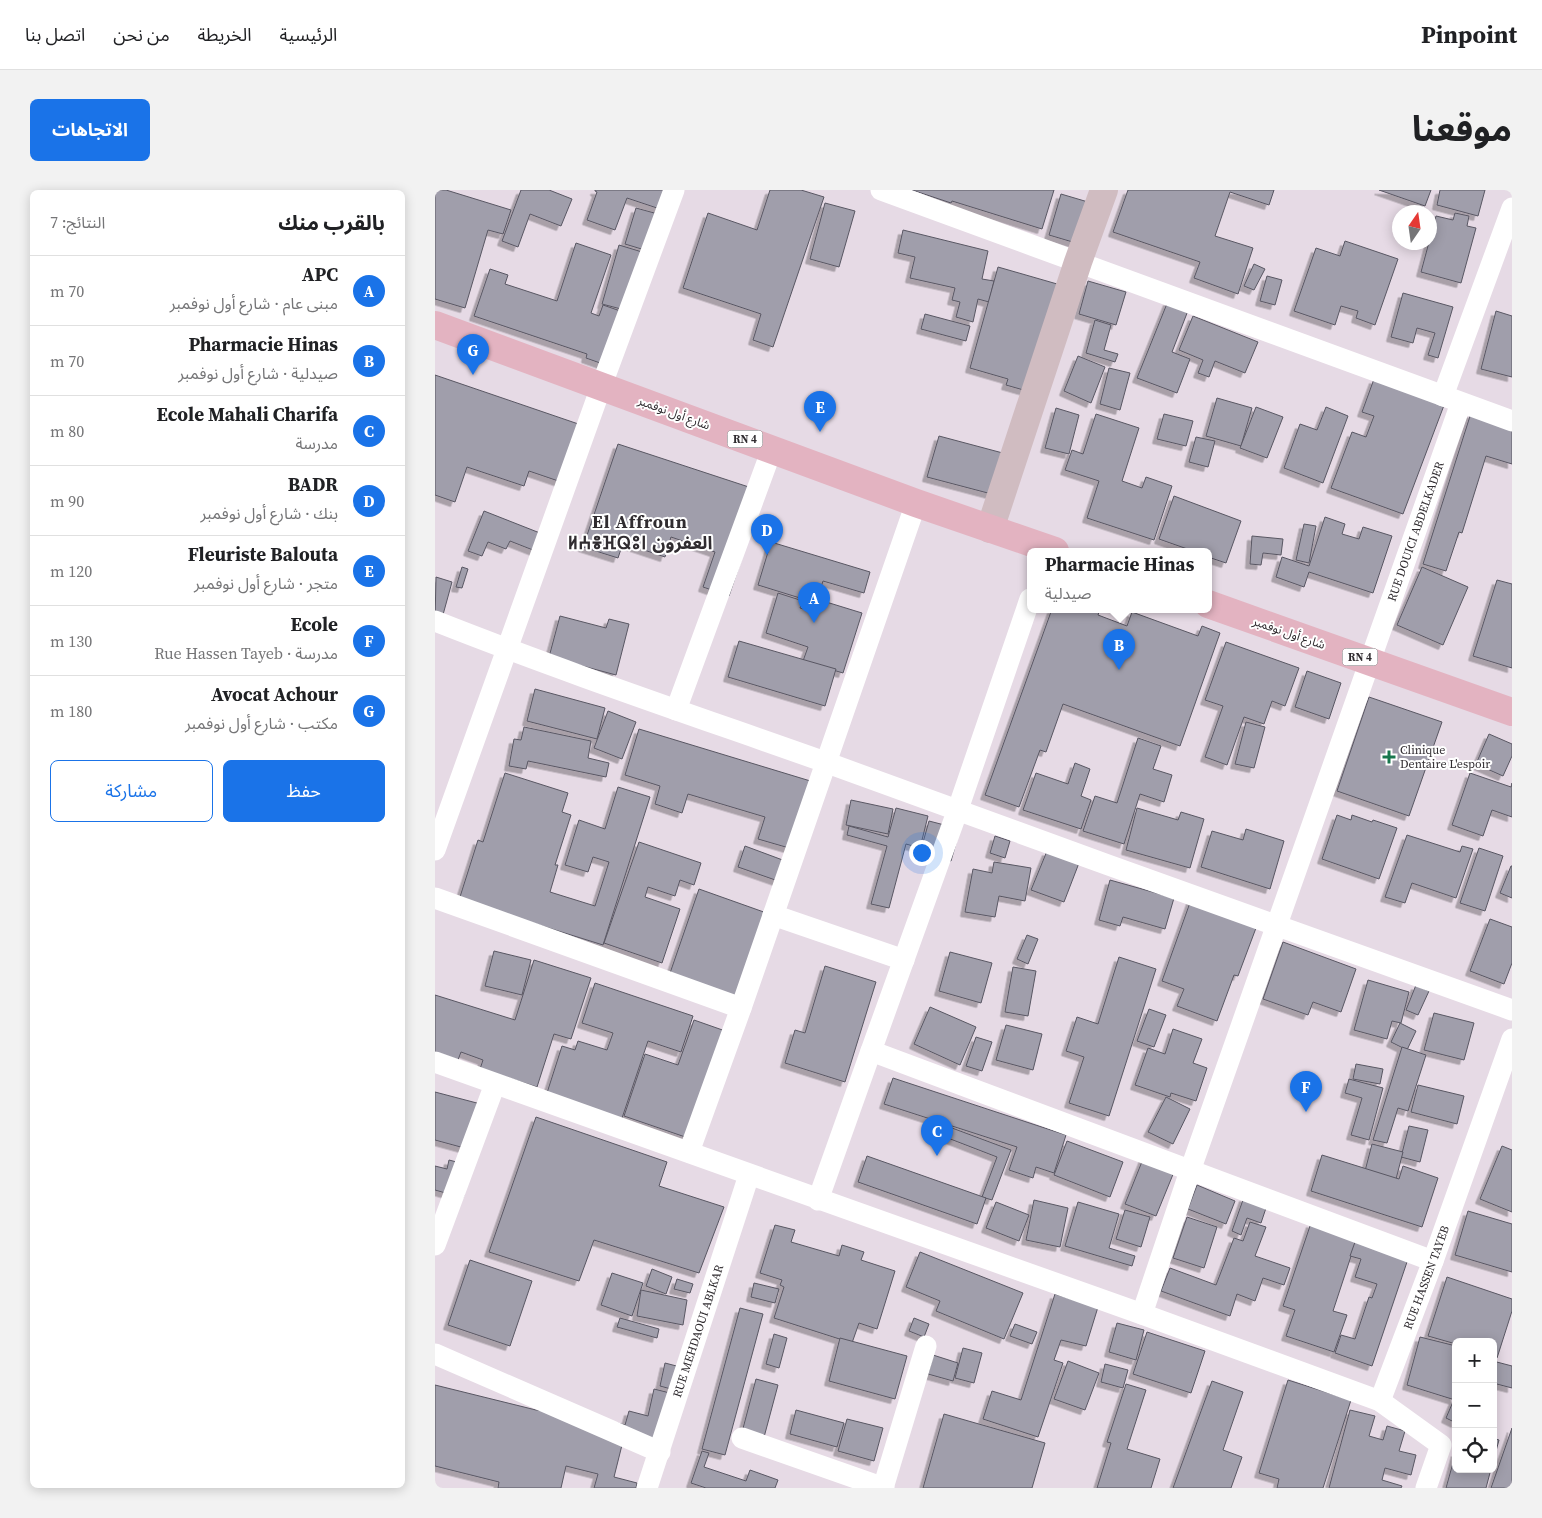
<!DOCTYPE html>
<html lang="ar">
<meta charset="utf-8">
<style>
body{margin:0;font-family:"Source Serif 4","Noto Sans Arabic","Noto Sans Tifinagh",serif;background:#f2f2f2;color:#202124;direction:rtl}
.controls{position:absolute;right:15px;bottom:15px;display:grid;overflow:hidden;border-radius:8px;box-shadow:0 2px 12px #0003}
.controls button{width:45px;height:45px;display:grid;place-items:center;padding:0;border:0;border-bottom:1px solid #e0e0e0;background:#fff;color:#202124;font:25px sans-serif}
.compass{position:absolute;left:957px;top:15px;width:45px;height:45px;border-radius:50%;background:#fff;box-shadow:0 2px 12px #0003;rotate:13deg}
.you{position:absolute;left:486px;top:662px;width:18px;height:18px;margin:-12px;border:4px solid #fff;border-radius:50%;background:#1a73e8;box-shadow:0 0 0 8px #1a73e833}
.badge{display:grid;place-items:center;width:32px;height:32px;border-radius:50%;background:#1a73e8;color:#fff;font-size:16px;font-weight:700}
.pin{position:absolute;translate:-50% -41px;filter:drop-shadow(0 1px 2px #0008)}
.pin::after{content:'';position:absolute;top:26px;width:18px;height:15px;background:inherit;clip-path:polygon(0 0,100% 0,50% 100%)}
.popup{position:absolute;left:592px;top:358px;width:185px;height:65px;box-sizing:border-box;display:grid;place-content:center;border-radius:8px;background:#fff;filter:drop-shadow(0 1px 4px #0005);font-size:16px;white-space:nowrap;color:#757577}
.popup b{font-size:19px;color:#202124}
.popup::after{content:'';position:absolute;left:50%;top:100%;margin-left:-10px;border:10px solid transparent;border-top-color:#fff}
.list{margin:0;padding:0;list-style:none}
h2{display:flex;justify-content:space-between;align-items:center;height:65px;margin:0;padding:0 20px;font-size:21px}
h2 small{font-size:16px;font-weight:400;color:#757577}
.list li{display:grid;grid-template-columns:32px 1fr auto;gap:15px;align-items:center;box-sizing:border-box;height:70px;padding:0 20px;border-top:1px solid #e0e0e0}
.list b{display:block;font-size:19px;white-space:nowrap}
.list p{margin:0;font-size:16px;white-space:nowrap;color:#757577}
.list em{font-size:16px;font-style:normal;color:#757577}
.actions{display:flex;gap:10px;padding:15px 20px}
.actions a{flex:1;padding:11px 0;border:1px solid #1a73e8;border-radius:8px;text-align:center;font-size:18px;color:#1a73e8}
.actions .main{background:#1a73e8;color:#fff}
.icon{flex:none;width:28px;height:28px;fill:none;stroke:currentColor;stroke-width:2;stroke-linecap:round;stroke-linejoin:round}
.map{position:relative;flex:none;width:1077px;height:1298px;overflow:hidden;direction:ltr;border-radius:8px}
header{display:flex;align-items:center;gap:30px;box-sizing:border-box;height:70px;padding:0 25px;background:#fff;border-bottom:1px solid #e0e0e0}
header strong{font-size:24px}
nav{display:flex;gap:28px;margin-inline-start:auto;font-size:18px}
.intro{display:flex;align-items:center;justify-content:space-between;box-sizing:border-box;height:120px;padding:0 30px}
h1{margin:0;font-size:35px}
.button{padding:12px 22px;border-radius:8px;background:#1a73e8;color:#fff;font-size:18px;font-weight:700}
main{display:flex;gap:30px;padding:0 30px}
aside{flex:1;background:#fff;border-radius:8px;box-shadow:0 2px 12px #0003}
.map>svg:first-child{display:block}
.building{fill:#a09eab;stroke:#595763;filter:url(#shadow)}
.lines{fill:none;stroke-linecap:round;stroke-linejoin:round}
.minor{stroke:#fff;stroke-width:21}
.secondary{stroke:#d0bcc1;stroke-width:28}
.primary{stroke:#e3b3c1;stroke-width:28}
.poi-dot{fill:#18774d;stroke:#fff;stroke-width:2}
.labels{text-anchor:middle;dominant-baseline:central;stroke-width:4;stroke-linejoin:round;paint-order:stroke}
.shield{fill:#fff;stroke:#6e6b6e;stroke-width:1}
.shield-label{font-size:11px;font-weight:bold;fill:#302c30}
.street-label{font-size:12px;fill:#302c30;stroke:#fff}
.poi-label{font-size:12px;fill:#302c30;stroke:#fff;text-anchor:start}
.district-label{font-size:18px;font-weight:bold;letter-spacing:1px;fill:#302c30;stroke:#fff}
</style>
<header>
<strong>Pinpoint</strong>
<nav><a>الرئيسية</a><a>الخريطة</a><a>من نحن</a><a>اتصل بنا</a></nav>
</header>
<div class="intro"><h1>موقعنا</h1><a class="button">الاتجاهات</a></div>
<main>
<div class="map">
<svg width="1077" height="1298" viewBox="0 0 1077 1298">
<defs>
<filter id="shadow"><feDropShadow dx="-4.5" dy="4.5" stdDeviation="0" flood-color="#0004"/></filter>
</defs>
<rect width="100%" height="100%" fill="#e6dae5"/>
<g class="building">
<polygon points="0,0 11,0 76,20 68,44 53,40 30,118 0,109"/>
<polygon points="86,0 114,0 137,9 126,36 95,24 83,57 67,51"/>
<polygon points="160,0 238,0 231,21 192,8 180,40 152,30 162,2 160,1"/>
<polygon points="335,0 366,0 389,7 338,157 318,150 326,124 248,98 273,23 322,40"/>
<polygon points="477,0 619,0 607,39 517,11 516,13"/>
<polygon points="693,0 839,0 834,15 795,2 780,46 818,58 803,104 759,88 765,72 678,42"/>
<polygon points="944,0 996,0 990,16"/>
<polygon points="1005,0 1050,0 1043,26 1002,15"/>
<polygon points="626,4 653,12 641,53 614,45"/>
<polygon points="390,13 420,21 404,77 375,69"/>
<polygon points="201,18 234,27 223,64 190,54"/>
<polygon points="1020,23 1034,26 1032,36 1041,38 1026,93 986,82 1001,26 1018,30"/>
<polygon points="468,40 553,61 547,89 559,91 554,112 543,109 538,132 521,127 525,112 517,110 520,98 475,88 480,67 463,63"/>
<polygon points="910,51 963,69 940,135 921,128 923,121 906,116 900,135 859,121 881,58 905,66"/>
<polygon points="141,53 176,65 156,123 164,126 168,115 200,126 182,179 151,168 152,164 39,126 55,79 73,85 70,94 122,111"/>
<polygon points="184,55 217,65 201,123 167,114"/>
<polygon points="819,74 830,79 819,100 809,96"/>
<polygon points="563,77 636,98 606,205 571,195 573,189 535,178"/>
<polygon points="832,86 847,90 840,115 825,111"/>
<polygon points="653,91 691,102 681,135 644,124"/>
<polygon points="968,103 1018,117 1003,168 993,165 1000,143 982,138 978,153 956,147"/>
<polygon points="733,111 754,118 737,162 755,169 742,203 702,188"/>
<polygon points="1061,121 1077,126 1077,187 1046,179"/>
<polygon points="490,124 535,136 531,151 486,139"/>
<polygon points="758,126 823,152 810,183 780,171 774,187 763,183 768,170 744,160"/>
<polygon points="660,130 676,135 669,160 683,164 680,172 651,163"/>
<polygon points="643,166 670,177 656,213 629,201"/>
<polygon points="674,178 695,183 685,220 665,214"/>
<polygon points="0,185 158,239 138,296 94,281 89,296 32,277 20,312 0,305"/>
<polygon points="939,189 1011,210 968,324 896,298 917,242 931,247 939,226 927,222"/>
<polygon points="782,208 817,218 806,256 771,246"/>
<polygon points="821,217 848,227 832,268 805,258"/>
<polygon points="891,217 913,226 888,293 849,278 865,234 882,240"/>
<polygon points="621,218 644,225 634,264 610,258"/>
<polygon points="1036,223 1077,236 1077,274 1051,266 1027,343 1024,342 1011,381 988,374"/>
<polygon points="661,224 704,238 687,291 707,298 711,287 737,296 719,350 652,328 664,291 630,280 637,260 648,264"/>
<polygon points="729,224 758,231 751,256 722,249"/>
<polygon points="504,246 579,266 568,307 492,287"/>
<polygon points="761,247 780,251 773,277 754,272"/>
<polygon points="183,254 329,302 294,406 268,397 280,362 236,347 230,367 188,353 183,368 148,357"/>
<polygon points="739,306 806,331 791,373 773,367 773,361 758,361 724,349"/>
<polygon points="49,321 110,345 103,362 75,351 71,359 53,352 47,366 33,361"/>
<polygon points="890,327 910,334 907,344 924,349 928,337 957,346 938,403 874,382 869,397 841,387 847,367 874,376"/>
<polygon points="869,334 881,336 874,373 861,370"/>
<polygon points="817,346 848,349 846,365 828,363 826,375 815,374"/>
<polygon points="336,352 435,382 429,403 388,391 381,413 323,395"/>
<polygon points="27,377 33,379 27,398 21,397"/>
<polygon points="987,377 1033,397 1008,455 962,435"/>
<polygon points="1,387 17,392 6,432 0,431"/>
<polygon points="1062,390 1077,394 1077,478 1038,466"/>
<polygon points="343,403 368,411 365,418 384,423 388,411 427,423 408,483 368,471 373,457 331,443"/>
<polygon points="617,419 665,419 663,425 692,436 697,422 763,446 767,436 785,443 745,556 628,514 611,562 605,560 584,617 550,605"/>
<polygon points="125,426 171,438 174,429 194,434 181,485 114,467"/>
<polygon points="304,451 401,479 390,516 293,487"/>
<polygon points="791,452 864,478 850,516 837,511 829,534 809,527 792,575 770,567 788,516 770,510"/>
<polygon points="872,481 906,493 894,529 860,517"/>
<polygon points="100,499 170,518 162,549 92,531"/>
<polygon points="934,507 1007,532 974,626 902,601"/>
<polygon points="173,521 201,532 187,569 159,558"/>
<polygon points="811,532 830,537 819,578 800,574"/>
<polygon points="89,537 156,551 153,568 174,573 171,587 93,571 91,579 74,576 79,549 86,550"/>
<polygon points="204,539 382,593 361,660 323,649 330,627 253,604 247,623 220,614 225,596 190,585"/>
<polygon points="1054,544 1077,554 1077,566 1068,586 1041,574"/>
<polygon points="703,548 726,556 718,579 737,585 729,612 705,604 689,654 648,641 660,606 682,613"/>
<polygon points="640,573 655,579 646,606 656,610 646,639 588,620 601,583 633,594"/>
<polygon points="70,583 133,603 127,622 136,625 120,675 123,675 115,702 160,716 174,672 158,667 153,682 130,675 144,630 170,639 183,597 215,607 168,755 24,710 43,650 48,652"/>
<polygon points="1035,583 1076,597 1077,593 1077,627 1057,620 1048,646 1017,635"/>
<polygon points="416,610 458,619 453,644 411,635"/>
<polygon points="461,618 493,626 485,658 471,654 454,718 436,714 452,656 412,645 414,636 453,647"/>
<polygon points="702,618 743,630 746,622 769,629 755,678 691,660"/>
<polygon points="902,625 916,630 917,625 937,632 938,630 962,638 944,689 887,669"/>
<polygon points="494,631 525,639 516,671 485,663"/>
<polygon points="811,639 849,651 835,699 766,677 777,641 808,650"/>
<polygon points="972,645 1025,662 1027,656 1038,659 1021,708 977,693 970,713 950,707"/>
<polygon points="560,646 575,651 570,668 555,663"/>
<polygon points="204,652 266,673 259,695 245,690 240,706 213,697 210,707 245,719 227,773 169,753"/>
<polygon points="310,656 353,672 346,692 303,677"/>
<polygon points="1044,658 1068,666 1050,721 1025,713"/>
<polygon points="612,661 644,673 629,712 596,700"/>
<polygon points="559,672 596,678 590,711 564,706 560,727 530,722 538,679 557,683"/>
<polygon points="1076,676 1077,676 1077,708 1065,703"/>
<polygon points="675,690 739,708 730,739 688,727 685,736 664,730"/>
<polygon points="264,699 340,726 309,812 234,786"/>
<polygon points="757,707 821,738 803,786 799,785 782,831 742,816 749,799 727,791"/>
<polygon points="1055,729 1077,737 1077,773 1069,794 1035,781"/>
<polygon points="592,745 603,749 593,774 582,769"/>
<polygon points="848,752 921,779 906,822 878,812 873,825 828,809"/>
<polygon points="59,761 96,770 87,805 50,796"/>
<polygon points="515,762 557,773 546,813 504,801"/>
<polygon points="684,767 721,779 674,926 634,913 649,867 631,861 642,827 663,834"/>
<polygon points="99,770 156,788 136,849 119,844 102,897 45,879 48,870 26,862 23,870 0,862 0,805 80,830"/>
<polygon points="390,776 441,792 410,892 350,873 360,840 370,843"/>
<polygon points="578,777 601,781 593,826 570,822"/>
<polygon points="933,790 974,802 966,833 957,831 952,849 919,840"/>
<polygon points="160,793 258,826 246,862 213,851 186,931 111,906 127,856 140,860 143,851 172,860 178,843 147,833"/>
<polygon points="981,795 994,801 983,825 971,820"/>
<polygon points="495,817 541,837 525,875 479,854"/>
<polygon points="714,819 731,825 719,857 702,851"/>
<polygon points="999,823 1039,833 1029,870 989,860"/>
<polygon points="259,830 296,843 259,950 189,926 210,864 243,875"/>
<polygon points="965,833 981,841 972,860 956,852"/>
<polygon points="571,835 607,844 598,880 561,870"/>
<polygon points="738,839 767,849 758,873 772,878 761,911 736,903 735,907 700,895 713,858 730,864"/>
<polygon points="541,847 557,852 547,881 531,876"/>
<polygon points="967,857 991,865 973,921 963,918 952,953 938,950"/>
<polygon points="921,874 948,879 945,894 918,889"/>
<polygon points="458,888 631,945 619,983 601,977 598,988 574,980 582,957 449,914"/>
<polygon points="914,889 948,898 934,950 916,945 927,908 910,903"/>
<polygon points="983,895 1029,906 1022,934 976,922"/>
<polygon points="0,902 57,917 44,962 0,950"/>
<polygon points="731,907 755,919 738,954 713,942"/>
<polygon points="101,927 232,972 224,996 289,1017 264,1083 159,1050 144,1091 54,1062"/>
<polygon points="509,935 576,960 557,1010 547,1007 562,967 505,945"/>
<polygon points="974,936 993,940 985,972 966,967"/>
<polygon points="632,951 688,972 675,1007 619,985"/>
<polygon points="937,954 968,962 961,989 930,981"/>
<polygon points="1067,956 1077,960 1077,1022 1045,1009"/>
<polygon points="710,964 741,977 721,1026 690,1014"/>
<polygon points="887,965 964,989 968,976 1003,988 987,1037 876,1001"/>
<polygon points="432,966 551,1008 542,1034 423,992"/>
<polygon points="14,970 37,976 28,1008 0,1000 0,976 12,979"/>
<polygon points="762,995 800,1011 791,1034 753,1019"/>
<polygon points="809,1007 832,1015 826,1033 812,1028 806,1045 797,1041"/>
<polygon points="599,1010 633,1018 625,1057 591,1050"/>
<polygon points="561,1012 594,1025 584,1051 551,1038"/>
<polygon points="643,1012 684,1024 674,1058 700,1066 697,1076 630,1056"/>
<polygon points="690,1020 715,1027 706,1057 681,1049"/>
<polygon points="1033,1021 1077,1034 1077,1082 1020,1065"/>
<polygon points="752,1027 782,1037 769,1078 738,1068"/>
<polygon points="815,1032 831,1037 820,1066 855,1078 849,1095 828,1088 820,1111 802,1104 795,1126 726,1101 735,1078 781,1095 799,1048 808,1051"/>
<polygon points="876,1033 922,1048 898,1121 912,1125 899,1162 851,1146 860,1120 848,1116"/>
<polygon points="340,1035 360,1040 356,1052 404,1066 407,1055 429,1062 426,1070 460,1081 442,1139 424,1133 417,1153 339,1128 349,1097 345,1095 347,1090 325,1083"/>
<polygon points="920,1052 973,1069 937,1176 900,1163 906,1145 920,1149 934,1107 937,1108 942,1094 920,1087 926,1069 915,1066"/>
<polygon points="485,1062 588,1103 569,1149 501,1121 505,1111 471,1097"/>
<polygon points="35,1070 97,1091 75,1156 13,1135"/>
<polygon points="217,1079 237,1087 231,1104 211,1096"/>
<polygon points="177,1083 208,1093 197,1126 166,1115"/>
<polygon points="1012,1087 1077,1109 1077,1121 1062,1168 1058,1166 1058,1152 1021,1152 1021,1154 993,1146"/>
<polygon points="242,1089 258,1094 255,1103 239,1099"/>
<polygon points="319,1093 344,1099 340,1113 316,1107"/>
<polygon points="206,1100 252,1110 248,1135 202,1126"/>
<polygon points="620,1104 663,1117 651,1156 626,1150 619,1170 628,1173 603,1247 548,1229 557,1201 586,1210"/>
<polygon points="305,1118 328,1124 290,1265 267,1259"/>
<polygon points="185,1128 224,1139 222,1148 182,1137"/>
<polygon points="479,1128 494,1134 489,1147 474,1141"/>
<polygon points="682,1133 709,1140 701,1170 674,1162"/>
<polygon points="580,1134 602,1142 597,1154 575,1146"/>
<polygon points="712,1142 770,1161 756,1203 698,1184"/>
<polygon points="339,1144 352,1148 344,1178 331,1174"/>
<polygon points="985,1147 1021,1156 1020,1210 972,1195"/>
<polygon points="405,1148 472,1166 460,1209 394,1191"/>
<polygon points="528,1158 547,1163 539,1193 520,1188"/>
<polygon points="498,1165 523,1173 518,1191 493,1184"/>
<polygon points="633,1171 664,1183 650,1220 619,1209"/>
<polygon points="1058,1171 1077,1176 1077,1198 1058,1193"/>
<polygon points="230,1173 253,1179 247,1202 225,1196"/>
<polygon points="670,1174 693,1180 688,1198 666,1192"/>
<polygon points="321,1189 343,1195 328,1251 306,1246"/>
<polygon points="853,1190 916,1210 888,1298 842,1298 844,1289 824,1283"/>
<polygon points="777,1191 808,1202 788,1260 807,1267 796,1298 738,1298"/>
<polygon points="691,1194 711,1200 692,1259 725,1269 716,1298 662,1298 676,1253 672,1252"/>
<polygon points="0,1195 101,1220 147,1224 190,1235 194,1221 213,1226 219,1199 247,1206 222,1255 189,1247 179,1287 202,1293 201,1298 159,1298 163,1284 131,1276 126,1298 63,1298 64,1292 0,1276"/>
<polygon points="1020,1207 1021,1208 1021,1233 1011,1228"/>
<polygon points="361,1220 409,1233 402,1257 355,1244"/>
<polygon points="915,1220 940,1226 934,1246 948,1250 952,1236 970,1241 964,1261 981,1265 976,1285 950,1278 947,1290 967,1296 966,1298 894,1298"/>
<polygon points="509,1224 610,1253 597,1298 488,1298"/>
<polygon points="412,1229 448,1238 439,1271 403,1261"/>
<polygon points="1077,1238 1077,1298 1056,1298"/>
<polygon points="1058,1248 1064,1250 1058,1272"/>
<polygon points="267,1261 274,1263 269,1277 311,1291 315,1280 343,1290 340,1298 271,1298 256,1293"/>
<polygon points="1021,1262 1021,1279 1056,1279 1051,1298 1011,1298"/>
</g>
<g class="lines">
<g class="minor">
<polyline points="446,0 1077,231"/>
<polyline points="1008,206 1077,18"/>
<polyline points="595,409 522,622 436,861 998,1071"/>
<path d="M0,431C129,482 260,526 390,572C619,655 847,739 1077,820"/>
<polyline points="241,520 337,259"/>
<polyline points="0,660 166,197 239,0"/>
<polyline points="0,708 306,818"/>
<polyline points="338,725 469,770"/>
<polyline points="0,872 707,1124 945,1211 1006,1255 991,1298"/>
<polyline points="254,962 306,818 481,313"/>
<polyline points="383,1010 436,861"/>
<polyline points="0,1055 60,894"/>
<path id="s1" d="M707,1124L755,981L1026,213"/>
<polyline points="0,1164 225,1262"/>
<path id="s2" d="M945,1211L998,1071L1077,849"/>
<polyline points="307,1248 449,1298"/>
<path id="s3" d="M212,1298L314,985"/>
<polyline points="448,1298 491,1156"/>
</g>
<polyline class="secondary" points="555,339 643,72 669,0"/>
<g class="primary">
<polyline points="0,135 481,313 620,361"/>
<polyline points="773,414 1077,522"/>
</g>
</g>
<path class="poi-dot" d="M951.5 559.5h5v5h5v5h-5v5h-5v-5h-5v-5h5z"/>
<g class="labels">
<g class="shield">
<rect x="292.5" y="240.5" width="35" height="17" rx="4"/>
<rect x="907.5" y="458.5" width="35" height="17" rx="4"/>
</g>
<g class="shield-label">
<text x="310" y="249">RN 4</text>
<text x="925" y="467">RN 4</text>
</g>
<g class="street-label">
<text transform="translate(239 223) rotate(20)">شارع أول نوفمبر</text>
<text stroke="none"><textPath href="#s1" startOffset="829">RUE DOUICI ABDELKADER</textPath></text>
<text transform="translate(854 443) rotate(19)">شارع أول نوفمبر</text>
<text stroke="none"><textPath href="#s2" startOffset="132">RUE HASSEN TAYEB</textPath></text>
<text stroke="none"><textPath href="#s3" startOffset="165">RUE MEHDAOUI ABLKAR</textPath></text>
</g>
<g class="poi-label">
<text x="965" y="560">Clinique<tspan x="965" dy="14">Dentaire L'espoir</tspan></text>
</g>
<g class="district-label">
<text x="205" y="331">El Affroun<tspan x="205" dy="21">ⵍⵄⴻⴼⵕⵓⵏ العفرون</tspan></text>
</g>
</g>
</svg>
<div class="controls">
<button>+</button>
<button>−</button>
<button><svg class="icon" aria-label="locate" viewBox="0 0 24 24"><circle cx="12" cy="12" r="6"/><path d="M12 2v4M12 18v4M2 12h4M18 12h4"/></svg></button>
</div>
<svg class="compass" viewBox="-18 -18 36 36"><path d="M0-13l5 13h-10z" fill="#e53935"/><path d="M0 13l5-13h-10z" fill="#757577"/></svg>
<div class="you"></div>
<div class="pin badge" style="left:379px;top:433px">A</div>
<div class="pin badge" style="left:684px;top:480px">B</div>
<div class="popup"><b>Pharmacie Hinas</b>صيدلية</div>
<div class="pin badge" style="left:502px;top:966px">C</div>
<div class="pin badge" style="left:332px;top:365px">D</div>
<div class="pin badge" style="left:385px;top:242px">E</div>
<div class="pin badge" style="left:871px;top:922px">F</div>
<div class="pin badge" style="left:38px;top:185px">G</div>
</div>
<aside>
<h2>بالقرب منك<small>النتائج: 7</small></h2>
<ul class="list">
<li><span class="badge">A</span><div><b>APC</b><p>مبنى عام · شارع أول نوفمبر</p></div><em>70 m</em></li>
<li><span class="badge">B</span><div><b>Pharmacie Hinas</b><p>صيدلية · شارع أول نوفمبر</p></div><em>70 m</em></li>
<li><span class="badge">C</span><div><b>Ecole Mahali Charifa</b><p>مدرسة</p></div><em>80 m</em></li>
<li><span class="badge">D</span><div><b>BADR</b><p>بنك · شارع أول نوفمبر</p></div><em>90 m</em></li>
<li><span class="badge">E</span><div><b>Fleuriste Balouta</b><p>متجر · شارع أول نوفمبر</p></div><em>120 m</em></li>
<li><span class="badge">F</span><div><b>Ecole</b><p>مدرسة · Rue Hassen Tayeb</p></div><em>130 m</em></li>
<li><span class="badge">G</span><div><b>Avocat Achour</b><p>مكتب · شارع أول نوفمبر</p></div><em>180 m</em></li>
</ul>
<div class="actions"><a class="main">حفظ</a><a>مشاركة</a></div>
</aside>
</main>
